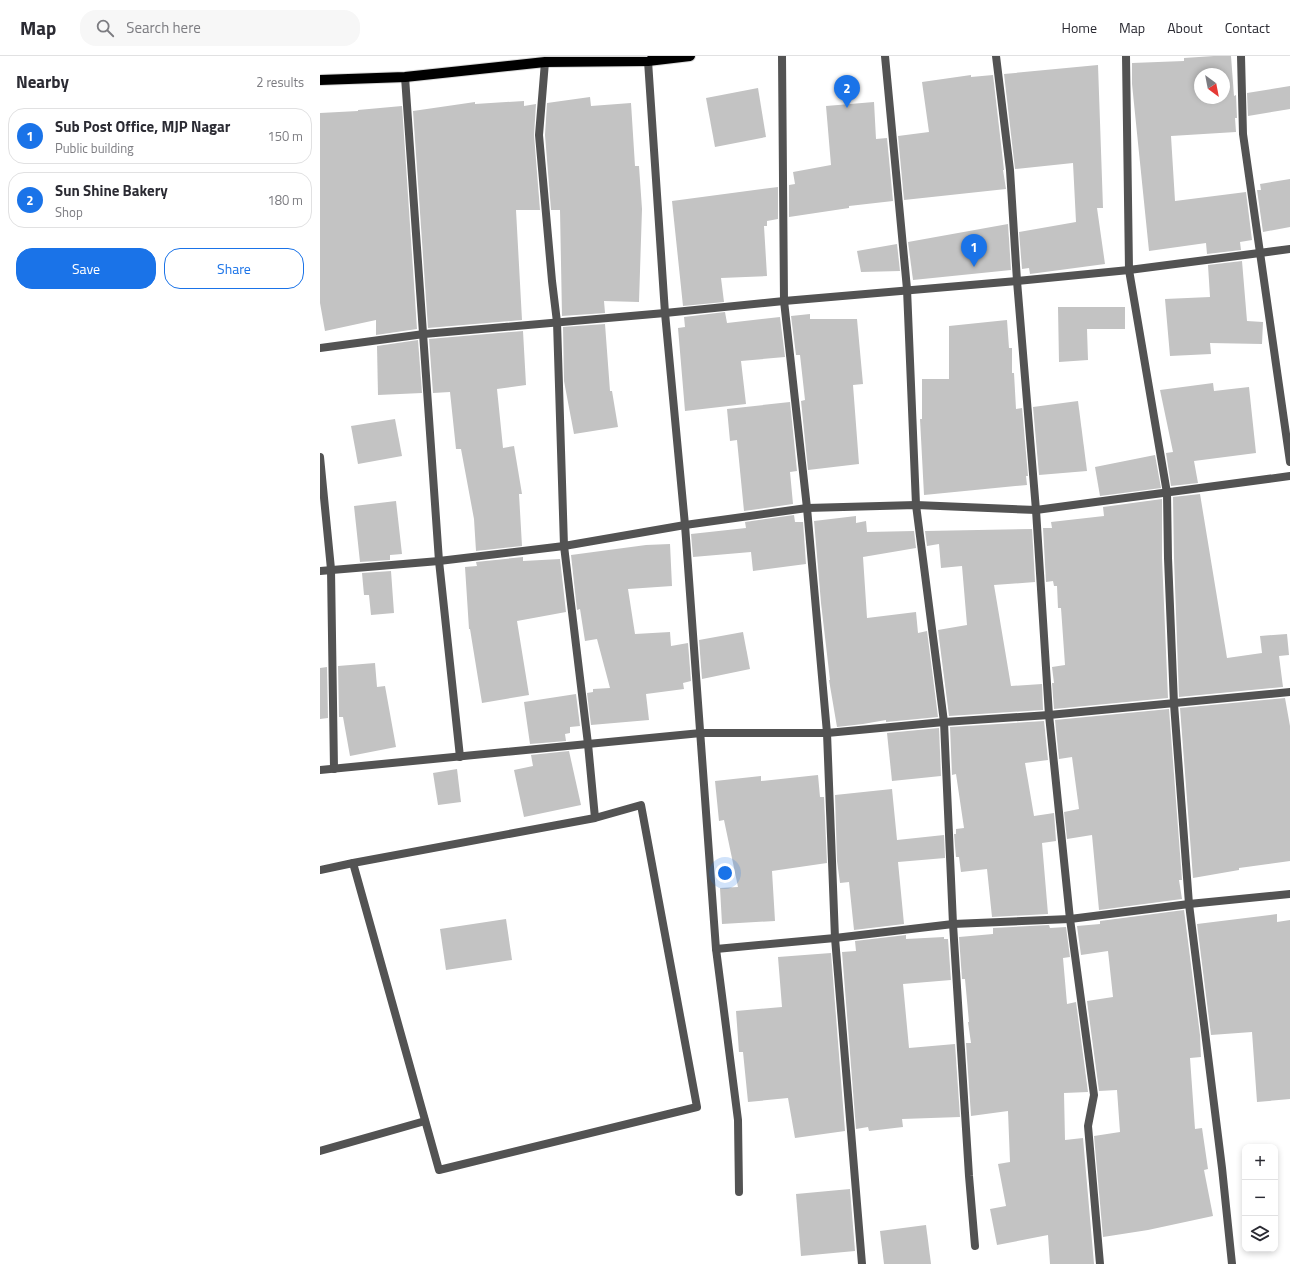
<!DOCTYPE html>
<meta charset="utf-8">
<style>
body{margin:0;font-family:"Titillium Web",sans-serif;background:#f7f7f7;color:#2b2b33}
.controls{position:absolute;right:12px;bottom:12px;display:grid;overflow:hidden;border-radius:8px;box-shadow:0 2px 6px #0003}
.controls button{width:36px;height:36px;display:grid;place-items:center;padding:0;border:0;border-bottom:1px solid #e1e1e2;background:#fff;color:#2b2b33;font:20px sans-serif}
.compass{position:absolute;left:874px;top:12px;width:36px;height:36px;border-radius:50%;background:#fff;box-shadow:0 2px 6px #0003;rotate:148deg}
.you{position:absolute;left:405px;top:817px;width:14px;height:14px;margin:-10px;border:3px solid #fff;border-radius:50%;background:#1a73e8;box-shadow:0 0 0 6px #1a73e833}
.badge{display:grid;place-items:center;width:26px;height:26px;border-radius:50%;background:#1a73e8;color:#fff;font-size:13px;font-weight:700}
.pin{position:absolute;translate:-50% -33px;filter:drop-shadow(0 1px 2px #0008)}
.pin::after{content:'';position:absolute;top:21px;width:14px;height:12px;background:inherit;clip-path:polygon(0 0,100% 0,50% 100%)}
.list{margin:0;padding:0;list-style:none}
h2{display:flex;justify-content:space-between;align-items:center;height:52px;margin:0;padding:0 16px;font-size:17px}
h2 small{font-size:13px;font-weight:400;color:#7c7c81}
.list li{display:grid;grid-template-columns:26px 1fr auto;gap:12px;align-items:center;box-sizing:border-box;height:56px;margin:0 8px 8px;padding:0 8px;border:1px solid #e1e1e2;border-radius:16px}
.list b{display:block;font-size:15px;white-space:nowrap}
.list p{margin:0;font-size:13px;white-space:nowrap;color:#7c7c81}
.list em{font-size:13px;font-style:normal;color:#7c7c81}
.actions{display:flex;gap:8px;padding:12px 16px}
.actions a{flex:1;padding:9px 0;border:1px solid #1a73e8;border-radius:16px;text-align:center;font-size:14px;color:#1a73e8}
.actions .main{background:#1a73e8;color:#fff}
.icon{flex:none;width:22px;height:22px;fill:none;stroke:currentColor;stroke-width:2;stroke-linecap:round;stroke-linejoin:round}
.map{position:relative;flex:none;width:970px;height:1208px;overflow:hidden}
header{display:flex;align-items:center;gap:24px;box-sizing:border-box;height:56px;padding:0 20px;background:#fff;border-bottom:1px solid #e1e1e2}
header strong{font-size:19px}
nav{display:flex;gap:22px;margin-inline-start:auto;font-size:14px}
.search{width:280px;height:36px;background:#f7f7f7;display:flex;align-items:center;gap:10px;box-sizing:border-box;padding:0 14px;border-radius:16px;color:#7c7c81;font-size:15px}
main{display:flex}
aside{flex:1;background:#fff}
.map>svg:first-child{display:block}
.building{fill:#c3c3c3;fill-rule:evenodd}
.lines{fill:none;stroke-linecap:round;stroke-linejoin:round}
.primary-casing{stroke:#dbdbdb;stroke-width:12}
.street{stroke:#535353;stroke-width:8}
.primary{stroke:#000;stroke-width:10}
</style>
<header>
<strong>Map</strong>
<div class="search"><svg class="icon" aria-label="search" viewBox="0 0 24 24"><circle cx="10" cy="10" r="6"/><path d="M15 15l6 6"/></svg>Search here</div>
<nav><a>Home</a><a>Map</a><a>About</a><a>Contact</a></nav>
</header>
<main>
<aside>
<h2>Nearby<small>2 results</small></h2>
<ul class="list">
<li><span class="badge">1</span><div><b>Sub Post Office, MJP Nagar</b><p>Public building</p></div><em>150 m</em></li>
<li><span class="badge">2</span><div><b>Sun Shine Bakery</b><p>Shop</p></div><em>180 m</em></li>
</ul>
<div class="actions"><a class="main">Save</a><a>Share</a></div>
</aside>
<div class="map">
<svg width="970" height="1208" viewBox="0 0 970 1208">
<rect width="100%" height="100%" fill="#fff"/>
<g class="building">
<path d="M894,0H911L914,40L916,39L917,62H915L916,76L851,80L855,145L926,136L932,184L920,186L921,194L887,198L886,187L829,195L812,28V7L864,5V2ZM880,18H904V42H880Z"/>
<polygon points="778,9 783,152 777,152 785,208 710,218 709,212 702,213 699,176 756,166 753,107 695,113 684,18"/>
<polygon points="651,19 651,21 673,19 684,114 683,114 686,133 584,144 578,80 609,76 602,26"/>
<polygon points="970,30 970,53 928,60 927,37"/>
<polygon points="438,32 446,81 395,91 386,42"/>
<polygon points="270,41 271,50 311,47 315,110 319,110 322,153 319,246 284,245 285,257 242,260 240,154 231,154 225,79 227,47"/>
<polygon points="204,45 204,50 216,48 214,79 220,154 196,154 202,264 108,272 93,55 155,46 155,48"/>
<polygon points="554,46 556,83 567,82 573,145 529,150 529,152 469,161 469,129 475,128 473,116 511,109 506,50"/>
<polygon points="82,50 97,273 56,279 56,264 5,275 0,247 0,57 38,55 38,54"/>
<polygon points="970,123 970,171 943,176 937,134 941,134 940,128"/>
<polygon points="458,131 458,163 447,165 447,170 444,170 447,220 401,222 404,246 363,250 352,145"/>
<polygon points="688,168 691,214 593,224 588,186"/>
<polygon points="577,188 580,215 541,216 537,195"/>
<polygon points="922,205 927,265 943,266 942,288 890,287 891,298 850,300 845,243 890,241 888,209"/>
<polygon points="738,251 805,251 805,273 767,273 768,304 739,306"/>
<polygon points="405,256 407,267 460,261 465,301 421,305 426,348 365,355 358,272 365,271 364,261"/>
<polygon points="490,258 490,263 537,263 543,328 533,329 539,408 488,414 481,345 485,344 480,299 476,299 471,260"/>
<polygon points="687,264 689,292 692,292 692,317 694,317 696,353 702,352 708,420 706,420 707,429 604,439 600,363 602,363 602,323 629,323 629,270"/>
<polygon points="285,268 290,335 292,335 298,371 254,378 244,325 243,271"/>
<polygon points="203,275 206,329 177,333 183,392 194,390 202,438 199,438 202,490 156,495 154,463 141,393 136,393 130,336 113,337 109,283"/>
<polygon points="98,284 102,337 58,339 57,290"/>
<polygon points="893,327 894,335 929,331 936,397 874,405 878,427 851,430 846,397 853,396 840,334"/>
<polygon points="758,345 767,415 719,419 713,351"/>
<polygon points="470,346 477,415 470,416 473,448 424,455 417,384 410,385 407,353"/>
<polygon points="75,363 82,400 38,408 31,370"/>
<polygon points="835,399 841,432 780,440 775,411"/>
<polygon points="880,438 907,602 942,597 940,580 967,578 969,599 959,600 963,631 859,641 854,502 853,441"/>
<polygon points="842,443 842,502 848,642 734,653 732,627 734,627 732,611 745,609 741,552 738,552 737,530 734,530 733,525 726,526 723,472 732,472 731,466 784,460 783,451"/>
<polygon points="76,445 82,498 70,499 70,504 40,506 34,450"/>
<polygon points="474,459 475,466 483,466 486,508 433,515 431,496 373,501 371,478 426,472 425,466"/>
<polygon points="536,460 536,467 546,465 547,476 594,475 596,492 543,501 547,562 596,556 598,577 607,575 618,661 566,666 566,664 543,668 517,671 509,624 510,624 501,547 494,465"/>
<polygon points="712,473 715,526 674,529 691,630 722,628 723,654 629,660 618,574 647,569 642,510 621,512 619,488 607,490 605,475"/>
<polygon points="350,488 352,530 308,533 315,578 350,576 351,590 368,587 371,625 363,627 364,633 326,638 329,664 271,669 267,637 273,636 273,633 290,632 277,583 265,585 260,553 257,554 251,499 326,489"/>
<polygon points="203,501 203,505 240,503 246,556 197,565 209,639 162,647 150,573 149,573 145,511 157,510 156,506"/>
<polygon points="71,515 74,557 51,559 49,539 44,539 42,517"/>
<polygon points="423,576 430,613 382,623 379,584"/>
<polygon points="55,607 57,631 65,630 76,691 30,700 23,661 19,661 18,610"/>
<polygon points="7,611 8,662 0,663 0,612"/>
<polygon points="256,638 260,670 250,671 250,677 245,678 246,685 210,688 204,646"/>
<polygon points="965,642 970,670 970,805 919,812 919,814 873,822 860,652"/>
<polygon points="849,653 862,824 859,824 862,843 779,854 772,779 747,783 744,756 759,753 752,701 739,703 735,664"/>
<polygon points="724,665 728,704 705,707 714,760 734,757 736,785 722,787 728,858 672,861 667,813 641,816 639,801 636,801 634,778 636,778 636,773 644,772 636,718 632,719 630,671"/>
<polygon points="619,672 621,720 572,725 567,677"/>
<polygon points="249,695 261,749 204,761 194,714 213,710 211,699"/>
<polygon points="137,713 141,746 118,749 113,717"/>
<polygon points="498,719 500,741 504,741 507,807 452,815 455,865 402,868 400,832 418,831 404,764 399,765 395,725 441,720 441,725"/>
<polygon points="572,733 577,784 624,779 625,802 578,806 584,868 534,874 529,826 520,827 517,805 515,739"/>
<polygon points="864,854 880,979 881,1001 870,1002 875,1073 882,1072 888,1113 884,1114 893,1160 828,1174 783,1181 774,1080 800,1076 797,1034 779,1035 767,945 793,941 788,895 761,899 757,870 780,868 780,865"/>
<polygon points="957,858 957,866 970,864 970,1043 937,1046 932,976 891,979 877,868"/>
<polygon points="186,863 192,904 126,914 120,873"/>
<polygon points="729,869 730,872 746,871 750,901 743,902 747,948 756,946 768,1036 744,1037 745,1084 763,1082 774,1208 730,1208 728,1179 677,1189 670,1153 686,1150 678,1108 690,1106 688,1055 651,1060 646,987 651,987 648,966 649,966 645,923 642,923 639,881 673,878 673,872"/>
<polygon points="586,879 586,883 624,881 624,883 628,883 631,924 583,928 589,992 635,988 640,1061 582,1063 583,1071 549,1075 548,1071 536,1073 522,896 536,895 535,885"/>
<polygon points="511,897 525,1075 475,1082 468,1042 428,1046 423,996 419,996 416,955 462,951 458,901"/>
<polygon points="530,1133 535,1195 481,1200 476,1138"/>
<polygon points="606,1169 611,1208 564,1208 560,1175"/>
</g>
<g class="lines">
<defs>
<polyline id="primary" points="0,24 85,21 225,6 328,5 370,0"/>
</defs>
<use href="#primary" class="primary-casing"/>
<g class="street">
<polyline points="462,0 464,245 487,452 507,677 515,882 542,1208"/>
<polyline points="565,0 587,233 596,449 624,666 633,868 649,1120 655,1190"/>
<polyline points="676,0 690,114 697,225 716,454 729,659 750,863 774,1039 768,1070 780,1208"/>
<polyline points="806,0 809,214 847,437 848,502 854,648 869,848 902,1112 912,1208"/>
<polyline points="921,0 923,78 970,406"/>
<polyline points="328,5 345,257 365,469 396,893 418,1064 419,1136"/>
<polyline points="225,6 219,79 232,225 237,266 244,490 268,688 275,762 321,749 377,1051 119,1114 33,807 275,762"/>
<polyline points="85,21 119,505 140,701"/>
<polyline points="0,292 104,278 345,257 464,245 697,225 809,214 970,193"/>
<polyline points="0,401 11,513 14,713"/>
<polyline points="0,515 119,505 244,490 365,469 487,452 596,449 716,454 970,420"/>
<polyline points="0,714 381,677 507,677 624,666 729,659 970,636"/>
<polyline points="0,814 33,807"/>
<polyline points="396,893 515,882 633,868 750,863 869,848 970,838"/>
<polyline points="0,1095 105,1065"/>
</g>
<use href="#primary" class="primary"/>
</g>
</svg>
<div class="controls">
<button>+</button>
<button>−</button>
<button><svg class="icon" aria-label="layers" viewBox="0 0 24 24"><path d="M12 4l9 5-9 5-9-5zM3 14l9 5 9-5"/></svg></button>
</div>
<svg class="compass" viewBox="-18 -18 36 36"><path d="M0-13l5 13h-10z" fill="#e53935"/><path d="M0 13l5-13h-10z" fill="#7c7c81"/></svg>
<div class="you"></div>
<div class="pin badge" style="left:654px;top:211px">1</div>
<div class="pin badge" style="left:527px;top:52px">2</div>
</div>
</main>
